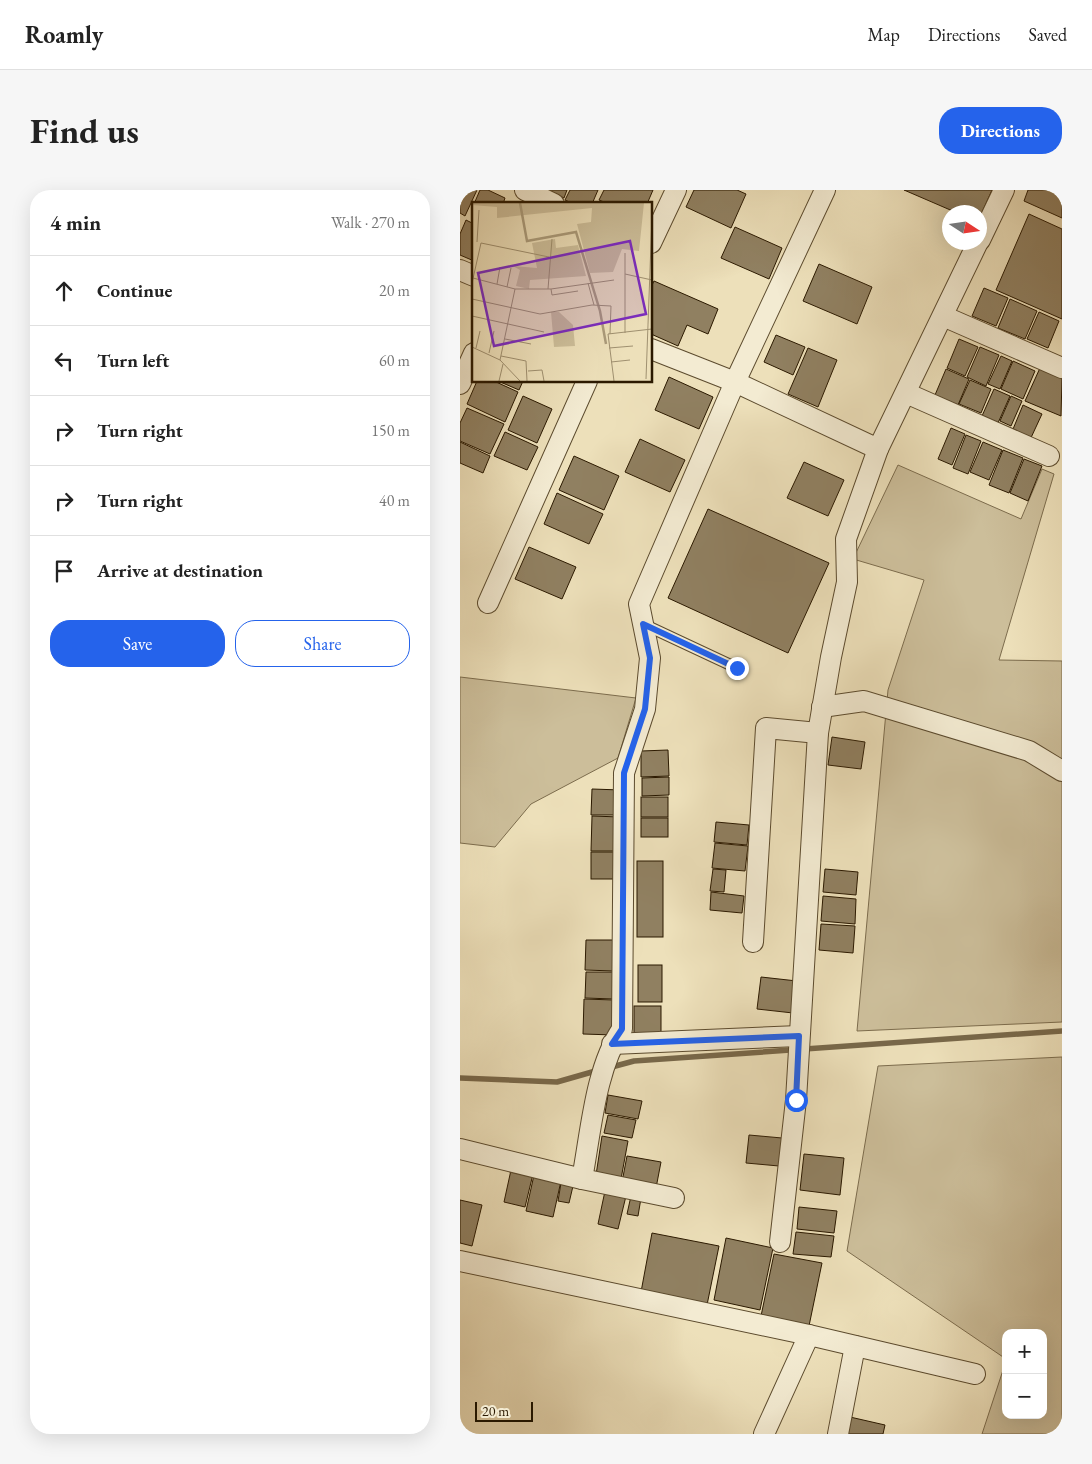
<!DOCTYPE html>
<meta charset="utf-8">
<style>
body{margin:0;font-family:"EB Garamond",serif;background:#f6f6f6;color:#222}
.controls{position:absolute;right:15px;bottom:15px;display:grid;overflow:hidden;border-radius:10px;box-shadow:0 5px 20px #0002}
.controls button{width:45px;height:45px;display:grid;place-items:center;padding:0;border:0;border-bottom:1px solid #e0e0e0;background:#fff;color:#222;font:25px sans-serif}
.compass{position:absolute;left:482px;top:15px;width:45px;height:45px;border-radius:50%;background:#fff;box-shadow:0 5px 20px #0002;rotate:102deg}
.scale{position:absolute;left:15px;bottom:12px;width:58px;box-sizing:border-box;padding-left:5px;border:2px solid #2b1900;border-top:0;font-size:14px;line-height:18px;white-space:nowrap;color:#2b1900;-webkit-text-stroke:4px #f3ebd2;paint-order:stroke}
.stop{position:absolute;width:15px;height:15px;margin:-11px;border:4px solid #2563eb;border-radius:50%;background:#fff}
.stop.end{background:#2563eb;border-color:#fff;box-shadow:0 1px 5px #0008}
.list{margin:0;padding:0;list-style:none}
h2{display:flex;justify-content:space-between;align-items:center;height:65px;margin:0;padding:0 20px;font-size:21px}
h2 small{font-size:16px;font-weight:400;color:#767676}
.list li{display:grid;grid-template-columns:32px 1fr auto;gap:15px;align-items:center;box-sizing:border-box;height:70px;padding:0 20px;border-top:1px solid #e0e0e0}
.list b{display:block;font-size:19px;white-space:nowrap}
.list em{font-size:16px;font-style:normal;color:#767676}
.actions{display:flex;gap:10px;padding:15px 20px}
.actions a{flex:1;padding:11px 0;border:1px solid #2563eb;border-radius:20px;text-align:center;font-size:18px;color:#2563eb}
.actions .main{background:#2563eb;color:#fff}
.icon{flex:none;width:28px;height:28px;fill:none;stroke:currentColor;stroke-width:2;stroke-linecap:round;stroke-linejoin:round}
.map{position:relative;flex:none;width:602px;height:1244px;overflow:hidden;border-radius:20px}
header{display:flex;align-items:center;gap:30px;box-sizing:border-box;height:70px;padding:0 25px;background:#fff;border-bottom:1px solid #e0e0e0}
header strong{font-size:24px}
nav{display:flex;gap:28px;margin-inline-start:auto;font-size:18px}
.intro{display:flex;align-items:center;justify-content:space-between;box-sizing:border-box;height:120px;padding:0 30px}
h1{margin:0;font-size:35px}
.button{padding:12px 22px;border-radius:20px;background:#2563eb;color:#fff;font-size:18px;font-weight:700}
main{display:flex;gap:30px;padding:0 30px}
aside{flex:1;background:#fff;border-radius:20px;box-shadow:0 5px 20px #0002}
.map>svg:first-child{display:block}
.green{fill:#ccbe9a;stroke:#7c6c4d}
.lines{fill:none;stroke-linecap:round;stroke-linejoin:round}
.stream{stroke:#78684a;stroke-width:5.5}
.building{fill:#908061;stroke:#2b1900}
.service-casing{stroke:#5c4b2e;stroke-width:12}
.minor-casing{stroke:#5c4b2e;stroke-width:22}
.service{stroke:#f3ebd2;stroke-width:10}
.minor{stroke:#f3ebd2;stroke-width:20}
.route{stroke:#2563eb;stroke-width:6}
.inset-river{fill:none;stroke:#ab9c7b;stroke-width:2.5}
.inset-road{fill:none;stroke:#9f9070;stroke-width:1}
.view{fill:#7b2cbf;fill-opacity:0.15;stroke:#7b2cbf;stroke-width:2.5}
.inset-edge{fill:none;stroke:#2b1900;stroke-width:2.5}
</style>
<header>
<strong>Roamly</strong>
<nav><a>Map</a><a>Directions</a><a>Saved</a></nav>
</header>
<div class="intro"><h1>Find us</h1><a class="button">Directions</a></div>
<main>
<aside>
<h2>4 min<small>Walk · 270 m</small></h2>
<ul class="list">
<li><svg class="icon" aria-label="ahead" viewBox="0 0 24 24"><path d="M12 20V5M6 11l6-6 6 6"/></svg><div><b>Continue</b></div><em>20 m</em></li>
<li><svg class="icon" aria-label="left" viewBox="0 0 24 24"><path d="M17 20v-9H6M10 6l-5 5 5 5"/></svg><div><b>Turn left</b></div><em>60 m</em></li>
<li><svg class="icon" aria-label="right" viewBox="0 0 24 24"><path d="M7 20v-9h11M14 6l5 5-5 5"/></svg><div><b>Turn right</b></div><em>150 m</em></li>
<li><svg class="icon" aria-label="right" viewBox="0 0 24 24"><path d="M7 20v-9h11M14 6l5 5-5 5"/></svg><div><b>Turn right</b></div><em>40 m</em></li>
<li><svg class="icon" aria-label="arrive" viewBox="0 0 24 24"><path d="M6 21V4h12l-3 4 3 4H6"/></svg><div><b>Arrive at destination</b></div></li>
</ul>
<div class="actions"><a class="main">Save</a><a>Share</a></div>
</aside>
<div class="map">
<svg width="602" height="1244" viewBox="0 0 602 1244">
<rect width="100%" height="100%" fill="#ede0ba"/>
<filter id="stains"><feTurbulence type="fractalNoise" baseFrequency=".004" numOctaves="4"/><feColorMatrix values="0 0 0 0 .2 0 0 0 0 .09 0 0 0 0 .02 0 0 0 .5 -.17"/></filter>
<radialGradient id="worn" r=".72"><stop offset=".6" stop-color="#630" stop-opacity="0"/><stop offset="1" stop-color="#630" stop-opacity=".3"/></radialGradient>
<g class="green">
<polygon points="438,275 561,329 582,279 594,284 539,470 602,471 602,832 397,841 428,500 464,390 393,369"/>
<polygon points="0,487 176,508 158,568 71,614 35,657 0,653"/>
<polygon points="602,867 602,1244 522,1244 546,1171 546,1225 583,1225 583,1143 546,1143 546,1169 387,1061 418,876"/>
</g>
<g class="lines">
<g class="stream">
<polyline points="148,878 174,871 602,841"/>
<polyline points="0,888 97,892 139,880"/>
</g>
</g>
<g class="building">
<polygon points="0,0 17,0 5,26 0,23"/>
<polygon points="20,0 28,0 45,8 43,14 14,14"/>
<polygon points="86,0 107,0 104,8"/>
<polygon points="110,0 138,0 132,14 114,14 105,10"/>
<polygon points="144,0 193,0 187,14 149,14 139,10"/>
<polygon points="234,0 277,0 286,4 271,38 226,17"/>
<polygon points="444,0 532,0 520,27 520,22 495,22"/>
<polygon points="568,0 602,0 602,28 564,11"/>
<polygon points="569,24 602,39 602,129 536,100"/>
<polygon points="6,30 14,34 14,71 0,65 0,44"/>
<polygon points="275,37 322,58 309,89 261,68"/>
<polygon points="359,74 412,97 397,134 343,111"/>
<polygon points="194,91 258,119 248,144 227,135 218,156 191,144 191,97"/>
<polygon points="524,98 548,108 536,136 512,126"/>
<polygon points="550,109 577,121 565,149 538,138"/>
<polygon points="579,122 599,131 588,158 567,149"/>
<polygon points="316,145 345,157 333,185 304,172"/>
<polygon points="499,149 518,157 505,186 487,178"/>
<polygon points="520,157 539,165 526,196 507,187"/>
<polygon points="348,158 377,170 358,217 328,204"/>
<polygon points="541,166 552,171 540,199 528,194"/>
<polygon points="553,171 575,181 563,209 541,199"/>
<polygon points="580,178 602,188 601,226 565,211"/>
<polygon points="486,179 509,189 498,215 475,205"/>
<polygon points="209,187 253,207 239,239 195,220"/>
<polygon points="510,190 531,199 521,223 499,214"/>
<polygon points="17,191 34,191 58,202 45,232 7,214"/>
<polygon points="38,191 63,191 59,200"/>
<polygon points="534,199 550,206 538,233 522,226"/>
<polygon points="63,206 92,219 77,253 48,240"/>
<polygon points="551,206 562,211 551,236 540,231"/>
<polygon points="563,215 582,224 569,252 551,244"/>
<polygon points="7,218 44,234 30,264 0,251 0,233"/>
<polygon points="491,238 505,244 492,275 478,269"/>
<polygon points="45,242 78,257 67,280 34,266"/>
<polygon points="506,245 521,251 508,284 493,278"/>
<polygon points="180,249 225,270 210,302 165,282"/>
<polygon points="0,252 30,266 23,283 0,273"/>
<polygon points="523,252 542,260 529,290 510,282"/>
<polygon points="543,260 563,268 549,303 529,295"/>
<polygon points="114,266 159,286 144,320 99,300"/>
<polygon points="564,269 582,276 568,311 550,303"/>
<polygon points="344,272 384,290 368,326 327,308"/>
<polygon points="97,303 143,324 129,354 84,334"/>
<polygon points="248,319 369,373 328,463 208,408"/>
<polygon points="69,357 116,377 102,409 55,389"/>
<polygon points="372,547 405,552 401,579 368,575"/>
<polygon points="208,560 209,586 181,587 181,561"/>
<polygon points="209,587 209,605 182,606 182,588"/>
<polygon points="132,599 161,600 161,625 131,625"/>
<rect x="181" y="607" width="27" height="20"/>
<polygon points="132,626 160,627 160,661 131,661"/>
<rect x="181" y="628" width="27" height="19"/>
<polygon points="256,632 289,635 287,655 254,652"/>
<polygon points="255,653 288,656 285,681 252,678"/>
<rect x="131" y="662" width="28" height="27"/>
<rect x="177" y="671" width="26" height="76"/>
<polygon points="253,679 266,680 264,702 250,701"/>
<polygon points="365,679 398,682 396,705 363,702"/>
<polygon points="251,702 284,706 282,723 250,720"/>
<polygon points="363,706 396,709 395,734 361,731"/>
<polygon points="361,734 395,736 393,763 359,760"/>
<polygon points="126,750 155,750 154,781 125,780"/>
<rect x="178" y="775" width="24" height="37"/>
<polygon points="126,782 155,782 154,809 125,808"/>
<polygon points="301,787 337,791 333,823 297,819"/>
<polygon points="124,809 154,810 154,845 123,844"/>
<rect x="174" y="816" width="27" height="31"/>
<polygon points="148,905 182,911 178,929 145,923"/>
<polygon points="148,925 176,930 172,948 144,943"/>
<polygon points="289,945 322,948 319,976 286,973"/>
<polygon points="142,946 168,951 161,989 136,985"/>
<polygon points="344,964 384,968 380,1005 340,1000"/>
<polygon points="167,966 201,972 196,998 162,992"/>
<polygon points="51,980 73,984 65,1017 44,1012"/>
<polygon points="74,985 101,991 93,1027 66,1021"/>
<polygon points="101,993 113,996 109,1013 98,1011"/>
<polygon points="145,1001 166,1006 158,1039 138,1034"/>
<polygon points="171,1006 181,1008 178,1026 167,1024"/>
<polygon points="0,1010 22,1015 12,1056 0,1053"/>
<polygon points="339,1017 377,1021 374,1043 337,1039"/>
<polygon points="336,1042 374,1046 371,1067 333,1064"/>
<polygon points="192,1043 259,1056 247,1115 181,1102"/>
<polygon points="266,1048 313,1058 300,1120 254,1110"/>
<polygon points="314,1064 362,1073 349,1136 301,1126"/>
<polygon points="390,1227 425,1235 423,1244 386,1244"/>
</g>
<g class="lines">
<defs>
<polyline id="service" points="183,434 277,478"/>
<g id="minor">
<polyline points="65,0 94,14"/>
<polyline points="520,50 544,0"/>
<polyline points="191,53 216,0"/>
<polyline points="0,80 14,86"/>
<polyline points="483,126 602,178"/>
<polyline points="191,159 275,192 418,259 518,52"/>
<polyline points="0,194 14,163"/>
<polyline points="446,203 589,266"/>
<polyline points="28,413 127,191"/>
<polyline points="362,517 404,511 569,561 602,581"/>
<polyline points="293,752 306,538 358,543"/>
<polyline points="152,854 339,846"/>
<path d="M0,959L122,989C131,942 135,879 162,839L164,583L185,519L190,468L179,414L275,192L365,0"/>
<polyline points="122,989 214,1008"/>
<polyline points="320,1052 336,910 358,543 371,467 387,392 386,349 418,259"/>
<polyline points="0,1071 349,1145 515,1184"/>
<polyline points="304,1244 349,1145"/>
<polyline points="378,1244 395,1156"/>
</g>
</defs>
<use href="#service" class="service-casing"/>
<use href="#minor" class="minor-casing"/>
<use href="#service" class="service"/>
<use href="#minor" class="minor"/>
</g>
<g class="lines">
<polyline class="route" points="277,478 183,434 190,468 185,519 164,583 162,839 152,854 339,846 336,910"/>
</g>
<g transform="translate(12 12)">
<rect width="180" height="180" fill="#ede0ba"/>
<path d="M0,1H172L167,49L150,47L141,70L118,71L105,22L119,20L120,6L25,16V5L0,3ZM83,37L84,46L106,43L114,74L58,78L57,87L44,84L48,68L41,64L65,66L60,41ZM79,110H87L101,123L103,144L82,145Z" fill="#ccbe9a"/>
<path class="inset-river" d="M48,1L55,39L104,30L128,109L134,142"/>
<path class="inset-road" d="M5,40L7,8M153,72L180,78M0,81L9,41L77,55M116,81L122,103M25,82L28,65M35,85L39,66M43,87H79L142,78M76,87L80,37M79,87L80,93L106,89M0,97L68,112L120,103L139,104L138,132M0,114L72,130M153,131V51M33,137L59,142M0,145L28,158L43,87L1,76M4,146L8,129M137,146L161,144M17,151L22,129M29,154L54,159L55,179M28,158L48,179M139,160L158,158M56,169L70,168L72,179M174,177L180,14M27,179L31,162M142,179L136,132L180,127"/>
<path class="view" d="M158,39L174,112L22,144L6,71Z"/>
<rect width="180" height="180" class="inset-edge"/>
</g>
<rect width="100%" height="100%" filter="url(#stains)"/>
<rect width="100%" height="100%" fill="url(#worn)"/>
</svg>
<div class="controls">
<button>+</button>
<button>−</button>
</div>
<svg class="compass" viewBox="-18 -18 36 36"><path d="M0-13l5 13h-10z" fill="#e53935"/><path d="M0 13l5-13h-10z" fill="#767676"/></svg>
<div class="scale">20 m</div>
<div class="stop" style="left:336px;top:910px"></div>
<div class="stop end" style="left:277px;top:478px"></div>
</div>
</main>
